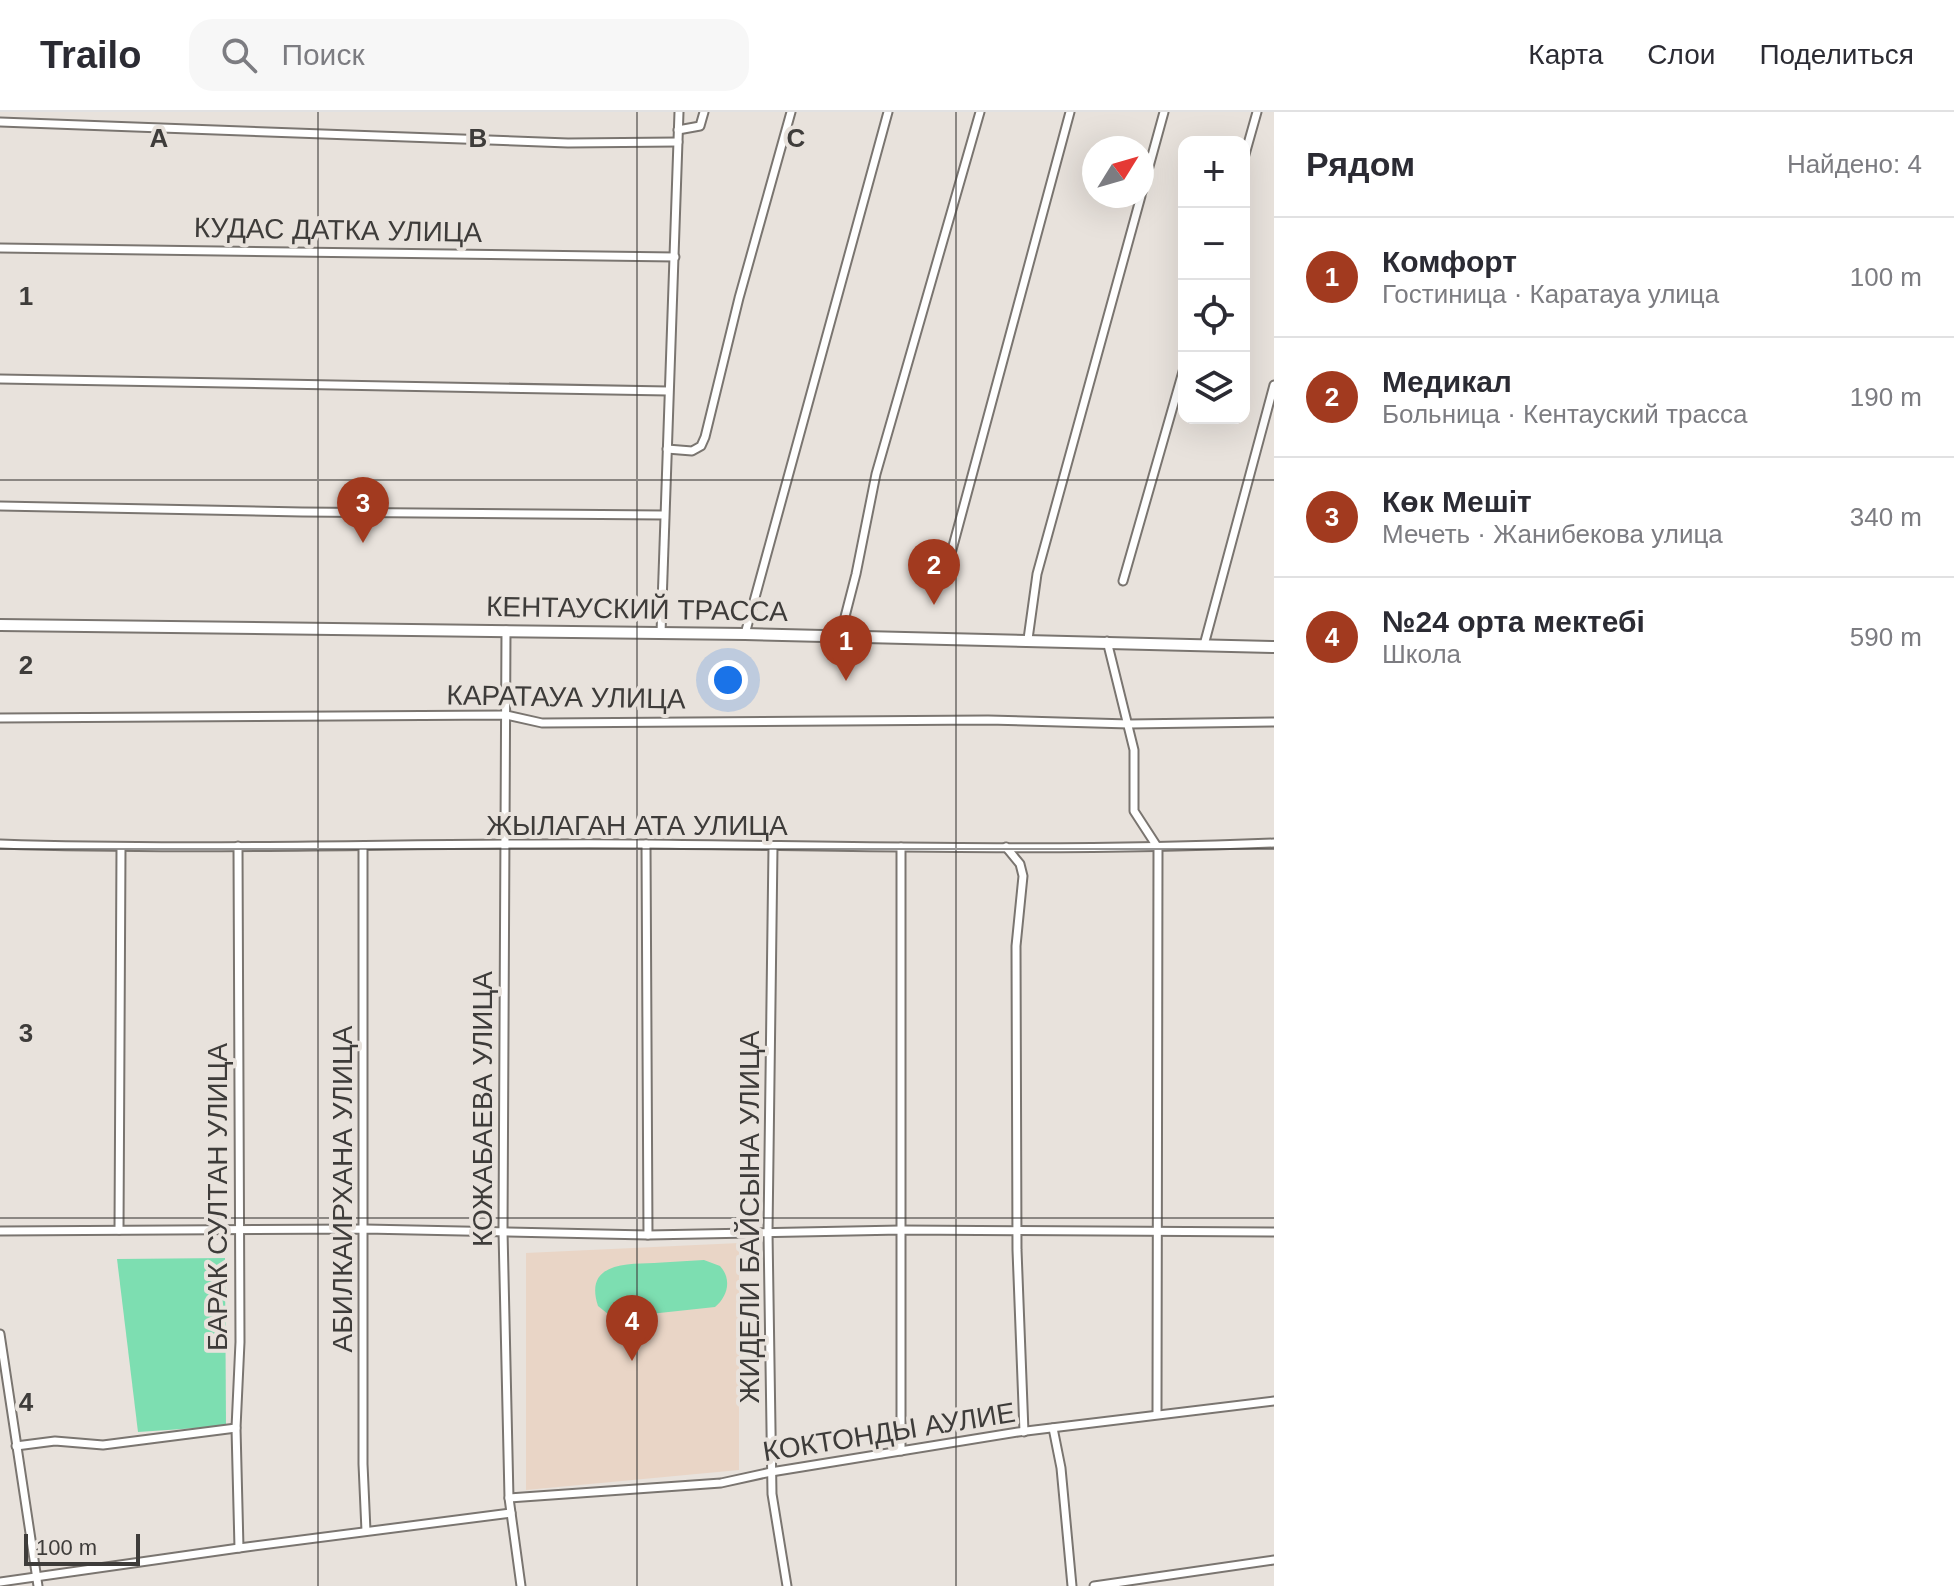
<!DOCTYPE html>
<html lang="ru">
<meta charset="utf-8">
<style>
body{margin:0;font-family:Helvetica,sans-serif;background:#f7f7f7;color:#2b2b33}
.controls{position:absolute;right:24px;top:24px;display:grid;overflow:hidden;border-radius:16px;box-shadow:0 8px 32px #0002}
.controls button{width:72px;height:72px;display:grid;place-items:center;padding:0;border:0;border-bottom:2px solid #e1e1e2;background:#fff;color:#2b2b33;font:40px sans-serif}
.compass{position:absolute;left:1082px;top:24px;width:72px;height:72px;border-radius:50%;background:#fff;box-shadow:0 8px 32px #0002;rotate:53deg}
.scale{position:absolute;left:24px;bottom:20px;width:116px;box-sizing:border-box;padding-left:8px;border:4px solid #3e3c3a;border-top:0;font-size:22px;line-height:28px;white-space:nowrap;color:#3e3c3a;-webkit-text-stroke:6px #e8e2dc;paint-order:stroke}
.you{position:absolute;left:728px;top:568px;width:28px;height:28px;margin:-20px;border:6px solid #fff;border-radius:50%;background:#1a73e8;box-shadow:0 0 0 12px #1a73e833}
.badge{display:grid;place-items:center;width:52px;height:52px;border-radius:50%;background:#a23a1f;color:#fff;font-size:26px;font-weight:700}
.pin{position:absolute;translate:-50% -66px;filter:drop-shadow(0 2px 4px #0008)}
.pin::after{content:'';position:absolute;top:42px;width:28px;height:24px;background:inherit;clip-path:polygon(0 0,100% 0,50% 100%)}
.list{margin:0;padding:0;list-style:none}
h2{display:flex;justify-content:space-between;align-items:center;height:104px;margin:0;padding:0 32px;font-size:34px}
h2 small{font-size:26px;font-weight:400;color:#7c7c81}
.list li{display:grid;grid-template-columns:52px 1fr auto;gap:24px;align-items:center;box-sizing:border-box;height:120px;padding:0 32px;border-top:2px solid #e1e1e2}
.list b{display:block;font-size:30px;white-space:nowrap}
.list p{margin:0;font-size:26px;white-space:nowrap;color:#7c7c81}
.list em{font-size:26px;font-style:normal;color:#7c7c81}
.icon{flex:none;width:44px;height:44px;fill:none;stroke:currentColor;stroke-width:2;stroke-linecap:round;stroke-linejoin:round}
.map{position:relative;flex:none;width:1274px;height:1474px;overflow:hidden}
header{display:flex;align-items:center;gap:48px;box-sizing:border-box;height:112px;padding:0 40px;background:#fff;border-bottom:2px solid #e1e1e2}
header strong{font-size:38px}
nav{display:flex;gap:44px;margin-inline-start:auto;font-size:28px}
.search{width:560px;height:72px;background:#f7f7f7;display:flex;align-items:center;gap:20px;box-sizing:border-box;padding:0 28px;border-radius:24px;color:#7c7c81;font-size:30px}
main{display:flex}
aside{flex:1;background:#fff}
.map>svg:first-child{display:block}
.education{fill:#e9d5c6}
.green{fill:#7ddeb1}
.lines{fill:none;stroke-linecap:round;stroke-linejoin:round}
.minor-casing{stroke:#7a7570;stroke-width:11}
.secondary-casing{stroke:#7a7570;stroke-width:14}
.minor{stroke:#fff;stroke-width:7}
.secondary{stroke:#fff;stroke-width:10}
.grid{fill:none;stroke:#3e3c3a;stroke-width:2;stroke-opacity:0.55}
.labels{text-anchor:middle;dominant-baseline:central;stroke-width:8;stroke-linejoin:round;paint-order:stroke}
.street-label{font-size:28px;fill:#3e3c3a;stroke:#e8e2dc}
.grid-label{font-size:26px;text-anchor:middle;font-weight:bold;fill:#3e3c3a;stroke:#e8e2dc;stroke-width:8;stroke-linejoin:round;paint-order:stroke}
</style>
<header>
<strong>Trailo</strong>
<div class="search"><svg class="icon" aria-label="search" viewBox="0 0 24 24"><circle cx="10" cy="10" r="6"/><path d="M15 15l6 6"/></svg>Поиск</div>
<nav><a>Карта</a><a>Слои</a><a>Поделиться</a></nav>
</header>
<main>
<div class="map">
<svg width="1274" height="1474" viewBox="0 0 1274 1474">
<rect width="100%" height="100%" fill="#e8e2dc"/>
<polygon class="education" points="739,1131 739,1358 526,1378 526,1141"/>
<g class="green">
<polygon points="225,1146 226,1314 138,1320 117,1147"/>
<path d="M704,1148L720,1154C732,1167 728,1184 715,1195L622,1205L608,1202L598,1194C584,1151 625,1152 654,1151C670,1150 687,1149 704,1148Z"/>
</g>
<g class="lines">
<defs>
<g id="minor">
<polyline points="0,10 568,31 678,30"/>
<polyline points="678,18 700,14 704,0"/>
<polyline points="1244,46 1257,0"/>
<polyline points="1142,80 1164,0"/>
<polyline points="0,136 675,145"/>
<polyline points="0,267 668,279"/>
<polyline points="667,337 692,339 701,334 705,325 739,186 791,0"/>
<polyline points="0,394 302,400 663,403"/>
<polyline points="946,460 1070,0"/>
<polyline points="1123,469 1184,256"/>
<polyline points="506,518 503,1119 509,1386 521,1474"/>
<polyline points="661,521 679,0"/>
<polyline points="745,522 888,0"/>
<polyline points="840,524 856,462 876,362 980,0"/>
<polyline points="1028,527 1037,462 1141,84"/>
<polyline points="1107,529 1134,638 1134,699 1158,736 1157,1302"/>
<polyline points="1204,533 1274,273"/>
<polyline points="0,606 506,603 542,611 988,608 1129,612 1274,610"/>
<path d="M0,732C216,739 431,730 647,732C856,734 1065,740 1274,731"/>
<polyline points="646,732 648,1123"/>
<polyline points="238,734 240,1230 236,1316 239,1436"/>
<polyline points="773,735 768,1120 772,1382 787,1474"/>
<polyline points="1006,735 1020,752 1023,764 1016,834 1017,1138 1024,1320"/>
<polyline points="363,736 363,1352 366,1419"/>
<polyline points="119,1118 121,736"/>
<polyline points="0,1119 365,1117 648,1123 901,1118 1274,1120"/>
<polyline points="0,1222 38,1474"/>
<polyline points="1053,1316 1061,1356 1072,1474"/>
<polyline points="16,1334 55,1329 103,1333 236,1316"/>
<polyline points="901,1339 901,735"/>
<polyline points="509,1386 721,1371 771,1360 1018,1320 1274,1289"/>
<polyline points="0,1470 239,1436 511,1401"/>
<polyline points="1094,1474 1274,1448"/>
</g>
<polyline id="secondary" points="0,513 745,522 1274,535"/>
</defs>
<use href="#minor" class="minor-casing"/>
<use href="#secondary" class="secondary-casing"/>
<use href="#minor" class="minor"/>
<use href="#secondary" class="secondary"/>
</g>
<path class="grid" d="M318,0V1474M637,0V1474M956,0V1474M0,368H1274M0,737H1274M0,1106H1274"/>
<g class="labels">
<g class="street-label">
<text transform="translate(338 118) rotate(1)">КУДАС ДАТКА УЛИЦА</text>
<text transform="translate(637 497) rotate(1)">КЕНТАУСКИЙ ТРАССА</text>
<text transform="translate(566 585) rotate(1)">КАРАТАУА УЛИЦА</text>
<text x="637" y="713">ЖЫЛАГАН АТА УЛИЦА</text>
<text transform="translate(482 997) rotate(-90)">КОЖАБАЕВА УЛИЦА</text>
<text transform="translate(342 1077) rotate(-90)">АБИЛКАИРХАНА УЛИЦА</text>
<text transform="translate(217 1085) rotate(-90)">БАРАК СУЛТАН УЛИЦА</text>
<text transform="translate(749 1105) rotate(-90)">ЖИДЕЛИ БАЙСЫНА УЛИЦА</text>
<text transform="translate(889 1320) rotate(-9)">КОКТОНДЫ АУЛИЕ</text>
</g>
</g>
<g class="grid-label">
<text x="159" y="35">A</text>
<text x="478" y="35">B</text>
<text x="796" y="35">C</text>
<text x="26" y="193">1</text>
<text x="26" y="562">2</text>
<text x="26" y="930">3</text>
<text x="26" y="1299">4</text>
</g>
</svg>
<div class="controls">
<button>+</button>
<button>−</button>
<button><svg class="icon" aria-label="locate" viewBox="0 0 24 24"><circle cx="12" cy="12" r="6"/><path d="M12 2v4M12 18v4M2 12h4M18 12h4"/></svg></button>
<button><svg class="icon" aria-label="layers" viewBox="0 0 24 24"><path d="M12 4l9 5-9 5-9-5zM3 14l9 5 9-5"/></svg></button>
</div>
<svg class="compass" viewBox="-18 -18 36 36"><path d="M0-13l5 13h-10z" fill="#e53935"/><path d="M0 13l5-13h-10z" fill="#7c7c81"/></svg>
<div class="scale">100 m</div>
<div class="you"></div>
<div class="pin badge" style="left:846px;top:569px">1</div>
<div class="pin badge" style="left:934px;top:493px">2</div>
<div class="pin badge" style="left:363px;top:431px">3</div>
<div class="pin badge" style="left:632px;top:1249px">4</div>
</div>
<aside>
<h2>Рядом<small>Найдено: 4</small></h2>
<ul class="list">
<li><span class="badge">1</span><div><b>Комфорт</b><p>Гостиница · Каратауа улица</p></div><em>100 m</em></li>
<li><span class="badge">2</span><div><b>Медикал</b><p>Больница · Кентауский трасса</p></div><em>190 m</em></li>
<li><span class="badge">3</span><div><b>Көк Мешіт</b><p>Мечеть · Жанибекова улица</p></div><em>340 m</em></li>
<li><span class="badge">4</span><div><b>№24 орта мектебі</b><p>Школа</p></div><em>590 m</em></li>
</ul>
</aside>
</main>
